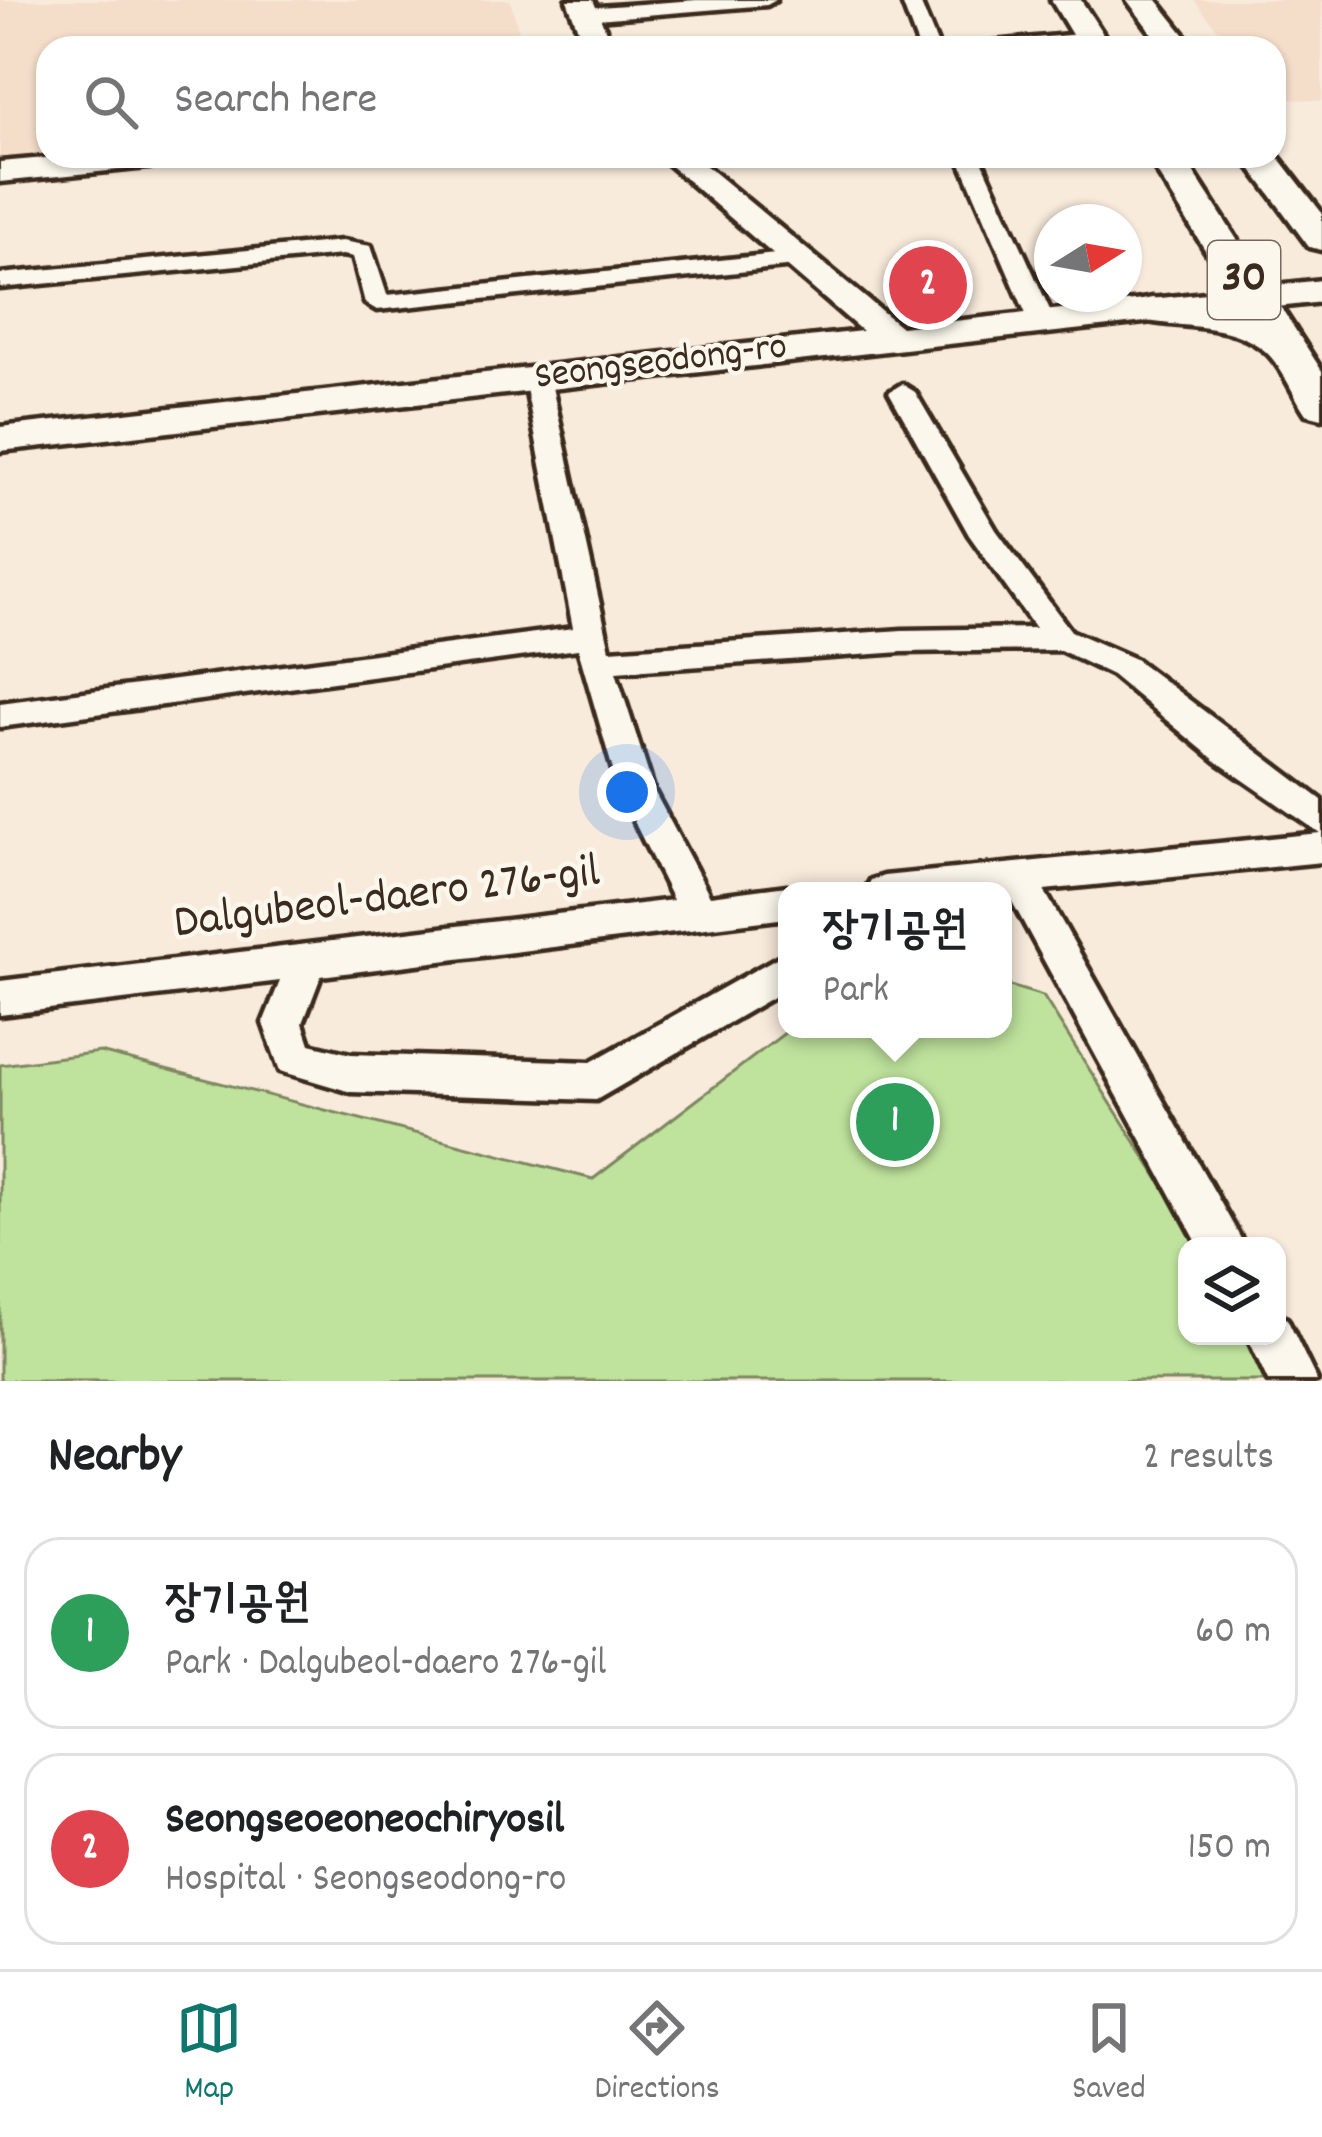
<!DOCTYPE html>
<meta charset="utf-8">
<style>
body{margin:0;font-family:Dekko,"Poor Story",sans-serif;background:#f2f2f2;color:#202124}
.controls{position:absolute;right:36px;bottom:36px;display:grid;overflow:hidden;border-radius:24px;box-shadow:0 3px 9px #0004}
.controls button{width:108px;height:108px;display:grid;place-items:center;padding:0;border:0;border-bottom:3px solid #e0e0e0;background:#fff;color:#202124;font:60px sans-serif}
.compass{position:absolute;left:1034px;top:204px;width:108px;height:108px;border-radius:50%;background:#fff;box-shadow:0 3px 9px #0004;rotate:79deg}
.you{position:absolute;left:627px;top:792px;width:42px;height:42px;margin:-30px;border:9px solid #fff;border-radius:50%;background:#1a73e8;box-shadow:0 0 0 18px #1a73e833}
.badge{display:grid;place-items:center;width:78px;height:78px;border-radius:50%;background:#0f766e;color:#fff;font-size:39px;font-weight:700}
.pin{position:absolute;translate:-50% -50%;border:6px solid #fff;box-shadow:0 3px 12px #0006}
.popup{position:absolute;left:778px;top:882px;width:234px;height:156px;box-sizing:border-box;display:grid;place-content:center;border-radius:24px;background:#fff;filter:drop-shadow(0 3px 9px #0005);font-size:39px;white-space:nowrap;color:#757577}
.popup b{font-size:45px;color:#202124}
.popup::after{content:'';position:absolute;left:50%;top:100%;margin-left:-24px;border:24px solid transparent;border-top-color:#fff}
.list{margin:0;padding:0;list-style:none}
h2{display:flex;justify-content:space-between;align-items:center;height:156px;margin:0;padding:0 48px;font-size:51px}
h2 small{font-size:39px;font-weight:400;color:#757577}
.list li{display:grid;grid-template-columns:78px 1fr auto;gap:36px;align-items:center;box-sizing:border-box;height:192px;margin:0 24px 24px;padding:0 24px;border:3px solid #e0e0e0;border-radius:36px}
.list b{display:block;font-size:45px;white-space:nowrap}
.list p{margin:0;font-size:39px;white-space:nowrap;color:#757577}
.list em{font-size:39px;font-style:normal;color:#757577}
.icon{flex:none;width:66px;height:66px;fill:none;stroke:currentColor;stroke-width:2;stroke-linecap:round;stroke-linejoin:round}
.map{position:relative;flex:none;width:1322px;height:1381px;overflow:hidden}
.search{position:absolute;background:#fff;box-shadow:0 3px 9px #0004;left:36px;right:36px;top:36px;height:132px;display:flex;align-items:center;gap:30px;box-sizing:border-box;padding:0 42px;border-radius:36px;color:#757577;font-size:45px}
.sheet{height:588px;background:#fff}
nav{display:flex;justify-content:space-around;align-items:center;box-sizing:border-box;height:168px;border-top:3px solid #e0e0e0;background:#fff;font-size:33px;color:#757577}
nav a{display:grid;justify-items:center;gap:6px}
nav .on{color:#0f766e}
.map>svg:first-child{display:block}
.built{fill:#f4ddc9}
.green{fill:#bfe39d;stroke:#7d865e;stroke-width:3}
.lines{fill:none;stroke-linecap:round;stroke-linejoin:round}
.street-casing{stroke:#3b2a1e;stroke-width:9}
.secondary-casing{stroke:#3b2a1e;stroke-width:9}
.primary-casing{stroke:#3b2a1e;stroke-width:9}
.street{fill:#fbf7ec;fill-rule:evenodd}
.secondary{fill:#fbf7ec;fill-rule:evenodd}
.primary{fill:#fbf7ec;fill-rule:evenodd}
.labels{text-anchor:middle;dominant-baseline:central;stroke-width:9;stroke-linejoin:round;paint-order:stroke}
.far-street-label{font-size:39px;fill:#3b2a1e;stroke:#fbf7ec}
.shield{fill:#fbf7ec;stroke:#75685c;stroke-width:3}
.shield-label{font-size:45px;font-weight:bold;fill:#3b2a1e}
.street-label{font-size:48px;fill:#3b2a1e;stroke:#fbf7ec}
</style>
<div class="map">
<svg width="1322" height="1381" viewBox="0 0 1322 1381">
<rect width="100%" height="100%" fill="#f8ebdc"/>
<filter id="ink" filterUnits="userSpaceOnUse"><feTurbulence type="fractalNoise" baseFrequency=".00833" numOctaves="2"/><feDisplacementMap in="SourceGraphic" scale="24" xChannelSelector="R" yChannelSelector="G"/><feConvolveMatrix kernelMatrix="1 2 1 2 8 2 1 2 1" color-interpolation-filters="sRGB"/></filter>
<g filter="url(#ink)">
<g class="built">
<polygon points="0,0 510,0 524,48 48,48 48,156 295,156 0,182"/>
<polygon points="1194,0 1322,0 1322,101 1274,98 1274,48 1233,48"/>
</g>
<polygon class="green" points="1003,984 1043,996 1201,1246 1187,1246 1187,1336 1258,1336 1286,1381 0,1381 0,1065 100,1052 593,1179 790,1029 1003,1029"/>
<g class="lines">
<defs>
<g id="street">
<polygon points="696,0 776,0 767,5 585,20 576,14 585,8"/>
<polygon points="901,0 919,0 939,48 919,48"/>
<polygon points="1091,33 1098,35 1098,43 983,48 993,42"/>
<polygon points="958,156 980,156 1055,321 1051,326 1042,329 1029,321"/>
<polygon points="342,241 371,246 387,295 795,252 807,259 795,266 377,310 365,303 353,257 342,255 0,288 0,274"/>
<polygon points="537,370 550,378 610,650 902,630 1035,628 969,535 889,392 902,384 915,392 996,530 1071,631 1135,659 1322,800 1322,862 1044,890 1245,1246 1199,1246 1008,894 865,891 871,880 884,876 1320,833 1216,761 1112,675 1060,650 902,652 616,672 654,791 710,896 787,886 800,891 787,891 787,918 321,976 303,1023 310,1044 351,1054 591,1062 787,952 787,989 596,1100 351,1092 280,1071 263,1023 280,981 0,1015 0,981 673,900 619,791 578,649 0,727 0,703 573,628 524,378"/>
<polygon points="1277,1315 1287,1319 1317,1381 1268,1381 1247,1336 1277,1336"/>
</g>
<g id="secondary">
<polygon points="567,0 593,0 613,48 585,48"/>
<polygon points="68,156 183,156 167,165 0,182 0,162"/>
<polygon points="659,156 694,156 901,327 1322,280 1322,302 0,451 0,427 862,331"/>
</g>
<g id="primary">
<polygon points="1051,0 1081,0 1112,48 1080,48"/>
<polygon points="1127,0 1157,0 1195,48 1163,48"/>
<polygon points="1274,151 1322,213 1322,250 1309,247 1242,156 1274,156"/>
<path d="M1147,156H1183L1322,371V418L1306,414C1293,395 1282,366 1265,351C1230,321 1180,329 1138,319L1132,310L1138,301L1152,298L1241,308Z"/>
</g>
</defs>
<use href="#street" class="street-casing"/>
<use href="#secondary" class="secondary-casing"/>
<use href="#primary" class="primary-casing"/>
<use href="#street" class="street"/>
<use href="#secondary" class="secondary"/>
<use href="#primary" class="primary"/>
</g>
</g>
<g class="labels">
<g class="far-street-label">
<text transform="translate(661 364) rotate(-7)">Seongseodong-ro</text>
</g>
<rect class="shield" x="1208" y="241" width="72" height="78" rx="9"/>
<g class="shield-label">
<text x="1244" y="280">30</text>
</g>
<g class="street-label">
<text transform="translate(387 900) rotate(-7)">Dalgubeol-daero 276-gil</text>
</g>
</g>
</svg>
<div class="controls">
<button><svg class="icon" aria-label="layers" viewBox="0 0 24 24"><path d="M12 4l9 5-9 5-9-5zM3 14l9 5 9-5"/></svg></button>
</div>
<svg class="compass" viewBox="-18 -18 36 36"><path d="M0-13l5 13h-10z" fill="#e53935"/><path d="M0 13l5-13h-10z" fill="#757577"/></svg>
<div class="you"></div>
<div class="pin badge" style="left:895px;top:1122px;background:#2e9e5b">1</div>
<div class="popup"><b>장기공원</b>Park</div>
<div class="pin badge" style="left:928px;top:285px;background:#e0444e">2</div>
<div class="search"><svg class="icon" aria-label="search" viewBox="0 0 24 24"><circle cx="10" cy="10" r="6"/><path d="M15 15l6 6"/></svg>Search here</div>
</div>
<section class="sheet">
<h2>Nearby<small>2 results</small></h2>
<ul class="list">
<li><span class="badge" style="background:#2e9e5b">1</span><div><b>장기공원</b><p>Park · Dalgubeol-daero 276-gil</p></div><em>60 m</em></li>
<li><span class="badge" style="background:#e0444e">2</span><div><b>Seongseoeoneochiryosil</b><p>Hospital · Seongseodong-ro</p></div><em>150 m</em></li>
</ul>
</section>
<nav>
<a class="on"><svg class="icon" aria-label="map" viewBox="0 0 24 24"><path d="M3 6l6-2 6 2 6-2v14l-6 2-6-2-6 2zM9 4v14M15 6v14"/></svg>Map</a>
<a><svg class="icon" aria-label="directions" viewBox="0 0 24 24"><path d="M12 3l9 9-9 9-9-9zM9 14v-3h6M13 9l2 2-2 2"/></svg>Directions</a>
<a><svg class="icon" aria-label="saved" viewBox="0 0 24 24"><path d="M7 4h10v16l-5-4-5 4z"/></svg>Saved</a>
</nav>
